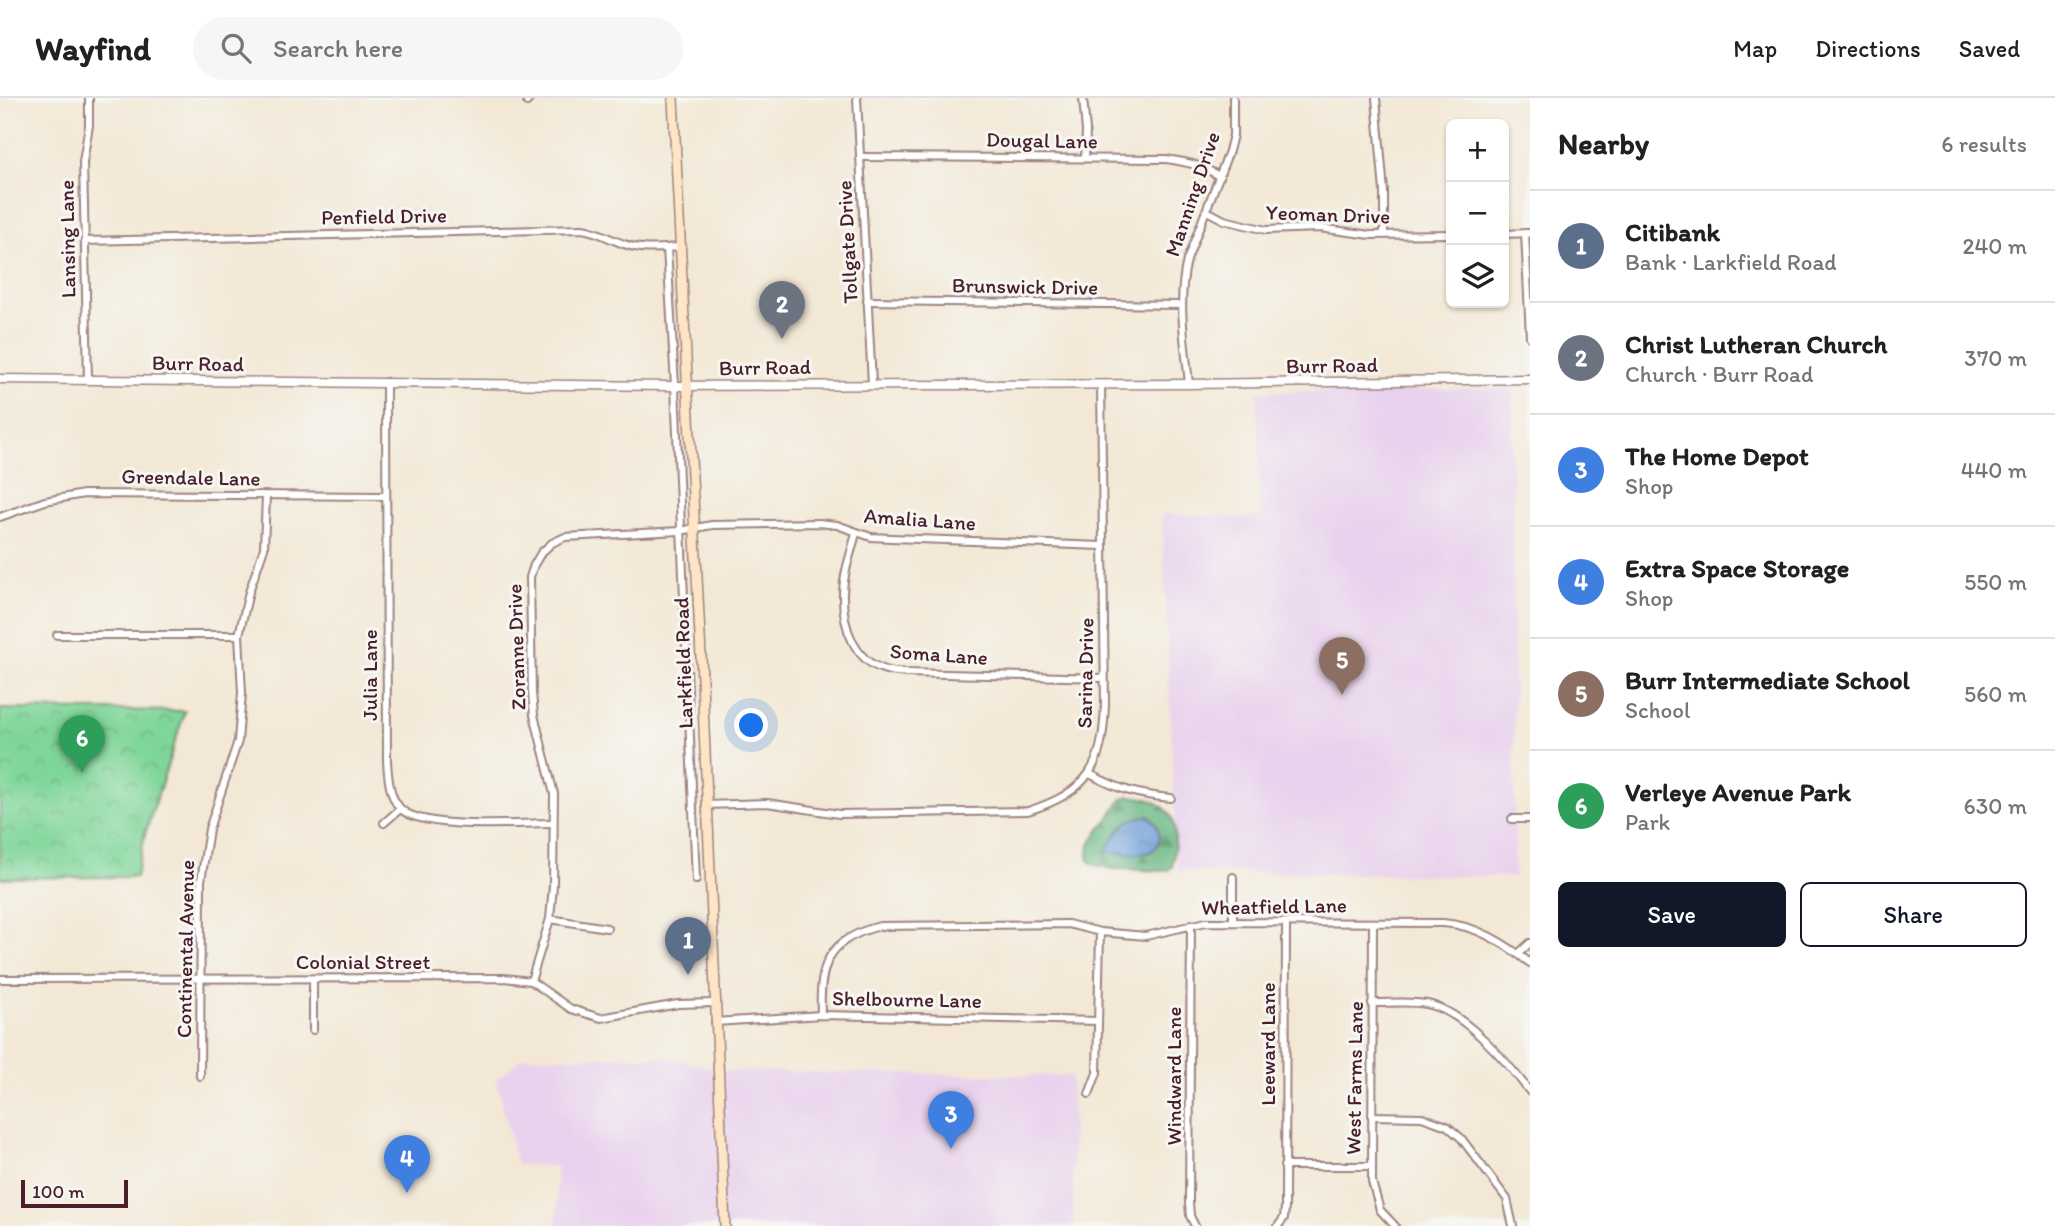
<!DOCTYPE html>
<meta charset="utf-8">
<style>
body{margin:0;font-family:Itim,sans-serif;background:#f6f6f6;color:#202124}
.controls{position:absolute;right:21px;top:21px;display:grid;overflow:hidden;border-radius:10px;box-shadow:0 2px 5px #0004}
.controls button{width:63px;height:63px;display:grid;place-items:center;padding:0;border:0;border-bottom:2px solid #e0e0e0;background:#fff;color:#202124;font:35px sans-serif}
.scale{position:absolute;left:21px;bottom:18px;width:107px;box-sizing:border-box;padding-left:7px;border:4px solid #4a1f2b;border-top:0;font-size:19px;line-height:24px;white-space:nowrap;color:#4a1f2b;-webkit-text-stroke:5px #f6f6f2;paint-order:stroke}
.you{position:absolute;left:752px;top:628px;width:24px;height:24px;margin:-18px;border:5px solid #fff;border-radius:50%;background:#1a73e8;box-shadow:0 0 0 10px #1a73e833}
.badge{display:grid;place-items:center;width:46px;height:46px;border-radius:50%;background:#111827;color:#fff;font-size:23px;font-weight:700}
.pin{position:absolute;translate:-50% -58px;filter:drop-shadow(0 2px 4px #0008)}
.pin::after{content:'';position:absolute;top:37px;width:24px;height:21px;background:inherit;clip-path:polygon(0 0,100% 0,50% 100%)}
.list{margin:0;padding:0;list-style:none}
h2{display:flex;justify-content:space-between;align-items:center;height:91px;margin:0;padding:0 28px;font-size:30px}
h2 small{font-size:23px;font-weight:400;color:#757577}
.list li{display:grid;grid-template-columns:46px 1fr auto;gap:21px;align-items:center;box-sizing:border-box;height:112px;padding:0 28px;border-top:2px solid #e0e0e0}
.list b{display:block;font-size:26px;white-space:nowrap}
.list p{margin:0;font-size:23px;white-space:nowrap;color:#757577}
.list em{font-size:23px;font-style:normal;color:#757577}
.actions{display:flex;gap:14px;padding:21px 28px}
.actions a{flex:1;padding:16px 0;border:2px solid #111827;border-radius:10px;text-align:center;font-size:24px;color:#111827}
.actions .main{background:#111827;color:#fff}
.icon{flex:none;width:38px;height:38px;fill:none;stroke:currentColor;stroke-width:2;stroke-linecap:round;stroke-linejoin:round}
.map{position:relative;flex:none;width:1530px;height:1128px;overflow:hidden}
header{display:flex;align-items:center;gap:42px;box-sizing:border-box;height:98px;padding:0 35px;background:#fff;border-bottom:2px solid #e0e0e0}
header strong{font-size:33px}
nav{display:flex;gap:38px;margin-inline-start:auto;font-size:24px}
.search{width:490px;height:63px;background:#f6f6f6;display:flex;align-items:center;gap:18px;box-sizing:border-box;padding:0 24px;border-radius:38px;color:#757577;font-size:26px}
main{display:flex}
aside{flex:1;background:#fff}
.map>svg:first-child{display:block}
.built{fill:#e9d2ed}
.forest{fill:url(#forest-firs);stroke:#586b56;stroke-width:2}
.park{fill:url(#park-crowns);stroke:#647a62;stroke-width:2}
.water{fill:url(#water-ripples);stroke:#5c5e82;stroke-width:2}
.lines{fill:none;stroke-linecap:round;stroke-linejoin:round}
.minor-casing{stroke:#9e8480;stroke-width:10}
.tertiary-casing{stroke:#9e8480;stroke-width:11}
.secondary-casing{stroke:#9e8480;stroke-width:12}
.minor{stroke:#fff;stroke-width:6}
.tertiary{stroke:#fff;stroke-width:8}
.secondary{stroke:#fde5c5;stroke-width:9}
.labels{text-anchor:middle;dominant-baseline:central;stroke-width:6;stroke-linejoin:round;paint-order:stroke}
.street-label{font-size:21px;fill:#4a1f2b;stroke:#f6f6f2}
</style>
<header>
<strong>Wayfind</strong>
<div class="search"><svg class="icon" aria-label="search" viewBox="0 0 24 24"><circle cx="10" cy="10" r="6"/><path d="M15 15l6 6"/></svg>Search here</div>
<nav><a>Map</a><a>Directions</a><a>Saved</a></nav>
</header>
<main>
<div class="map">
<svg width="1530" height="1128" viewBox="0 0 1530 1128">
<defs>
<pattern id="forest-firs" width="22" height="20" patternUnits="userSpaceOnUse" patternTransform="scale(1.75)"><rect width="22" height="20" fill="#67b782"/><path d="M5 1l3.5 6h-7zM16 11l3.5 6h-7z" fill="#57946b"/></pattern>
<pattern id="park-crowns" width="20" height="18" patternUnits="userSpaceOnUse" patternTransform="scale(1.75)"><rect width="20" height="18" fill="#7fd69a"/><path d="M2 6a3 3 0 1 1 6 0M12 15a3 3 0 1 1 6 0" fill="none" stroke="#6fb785"/></pattern>
<pattern id="water-ripples" width="26" height="14" patternUnits="userSpaceOnUse" patternTransform="scale(1.75)"><rect width="26" height="14" fill="#6e9ed8"/><path d="M2 4q2-2 4 0t4 0M15 11q2-2 4 0t4 0" fill="none" stroke="#5c80af"/></pattern>
</defs>
<rect width="100%" height="100%" fill="#f6f6f2"/>
<filter id="ink" filterUnits="userSpaceOnUse"><feTurbulence type="fractalNoise" baseFrequency=".0143" numOctaves="2"/><feDisplacementMap in="SourceGraphic" scale="14" xChannelSelector="R" yChannelSelector="G"/><feConvolveMatrix kernelMatrix="1 2 1 2 8 2 1 2 1" color-interpolation-filters="sRGB"/></filter>
<filter id="wash" filterUnits="userSpaceOnUse"><feTurbulence type="fractalNoise" baseFrequency=".00686" numOctaves="4" result="noise"/><feDisplacementMap in="SourceGraphic" scale="28" xChannelSelector="R" yChannelSelector="G"/><feGaussianBlur stdDeviation="1.57" result="paint"/><feColorMatrix in="noise" values="0 0 0 0 0 0 0 0 0 0 0 0 0 0 0 0 0 1.4 0 .05"/><feComposite in="paint" operator="in"/></filter>
<g filter="url(#wash)">
<rect width="100%" height="100%" fill="#f3e8d5"/>
<g class="built">
<polygon points="1512,290 1515,779 1177,773 1162,416 1260,420 1257,294"/>
<polygon points="524,959 665,959 725,973 1072,978 1073,1128 557,1128 556,1068 517,1067 496,981"/>
</g>
<path class="forest" d="M1127,698C1175,700 1180,726 1172,769L1167,773L1113,771L1092,766L1088,760C1087,742 1099,734 1109,720C1116,711 1117,704 1127,698Z"/>
<polygon class="park" points="0,611 185,613 145,736 136,779 0,780"/>
<path class="water" d="M1149,718C1156,725 1161,732 1159,742C1155,764 1121,754 1105,754C1118,734 1123,719 1149,718Z"/>
</g>
<g filter="url(#ink)">
<g class="lines">
<defs>
<g id="minor">
<polyline points="857,0 872,286"/>
<polyline points="1083,0 1086,33 1085,60"/>
<polyline points="1376,0 1384,94 1384,136"/>
<polyline points="527,4 530,0"/>
<path d="M861,59L1166,61C1186,64 1203,67 1220,79"/>
<polyline points="1207,113 1224,122 1266,132 1319,130 1371,137 1451,136"/>
<polyline points="1525,135 1530,239"/>
<polyline points="1504,136 1530,135"/>
<path d="M85,143L582,131C598,133 609,141 624,146C642,153 662,150 680,149"/>
<polyline points="667,150 675,288 696,782"/>
<polyline points="867,203 1181,207"/>
<polyline points="88,281 83,64 89,27 89,0"/>
<path d="M386,284L387,663C388,678 389,697 399,709C417,733 522,725 553,725"/>
<path d="M1189,286C1185,245 1177,203 1187,162L1229,53L1233,37V0"/>
<polyline points="0,419 45,403 84,396 384,398"/>
<path d="M856,435C851,456 842,478 843,500C843,528 854,562 883,571C890,574 898,574 905,575L1104,580"/>
<polyline points="57,537 239,537"/>
<path d="M1090,676C1119,692 1139,697 1171,700"/>
<path d="M706,707L767,705L839,716L1028,713C1089,693 1103,669 1105,606L1101,286"/>
<polyline points="1512,721 1530,721"/>
<polyline points="384,725 400,711"/>
<polyline points="550,821 607,830"/>
<polyline points="1233,824 1233,779"/>
<polyline points="1373,825 1372,1084 1380,1112 1395,1128"/>
<polyline points="1191,826 1189,1104 1190,1118 1195,1128"/>
<polyline points="1518,856 1530,845"/>
<polyline points="0,881 504,880 531,883 571,911 601,920 678,906 714,905"/>
<polyline points="531,883 550,821 553,787 554,696 534,617 532,595 530,479 534,467 541,455 552,445 565,439 680,433 712,427 819,425 837,427 871,439 891,440 1102,448"/>
<path d="M1372,905C1390,905 1410,903 1427,906C1464,913 1508,965 1530,994"/>
<path d="M821,917C819,867 827,841 880,828L1068,826L1100,834L1146,838L1206,824L1443,825C1476,827 1504,845 1530,865"/>
<polyline points="715,924 821,917 1098,923"/>
<polyline points="313,932 313,881"/>
<polyline points="200,978 201,783 209,731 238,643 242,595 239,537 249,494 264,450 266,398"/>
<polyline points="1089,996 1097,975 1100,834"/>
<polyline points="1372,1018 1422,1019 1447,1028 1461,1040 1507,1101 1513,1128"/>
<polyline points="1284,1068 1370,1068"/>
<polyline points="1278,1128 1284,1120 1285,1109 1286,825"/>
</g>
<polyline id="tertiary" points="0,281 670,288 1189,286 1530,281"/>
<polyline id="secondary" points="673,0 701,558 725,1128"/>
</defs>
<use href="#minor" class="minor-casing"/>
<use href="#tertiary" class="tertiary-casing"/>
<use href="#secondary" class="secondary-casing"/>
<use href="#minor" class="minor"/>
<use href="#tertiary" class="tertiary"/>
<use href="#secondary" class="secondary"/>
</g>
</g>
<g class="labels">
<g class="street-label">
<text transform="translate(1042 42) rotate(1)">Dougal Lane</text>
<text transform="translate(1192 96) rotate(-71)">Manning Drive</text>
<text transform="translate(1328 116) rotate(2)">Yeoman Drive</text>
<text transform="translate(384 118) rotate(-1)">Penfield Drive</text>
<text transform="translate(67 141) rotate(-91)">Lansing Lane</text>
<text transform="translate(847 144) rotate(-93)">Tollgate Drive</text>
<text transform="translate(1025 188) rotate(1)">Brunswick Drive</text>
<text transform="translate(198 265) rotate(1)">Burr Road</text>
<text transform="translate(1332 267) rotate(-1)">Burr Road</text>
<text transform="translate(765 269) rotate(-1)">Burr Road</text>
<text transform="translate(191 379) rotate(1)">Greendale Lane</text>
<text transform="translate(920 421) rotate(4)">Amalia Lane</text>
<text transform="translate(516 549) rotate(-92)">Zoranne Drive</text>
<text transform="translate(939 556) rotate(4)">Soma Lane</text>
<text transform="translate(683 565) rotate(-92)">Larkfield Road</text>
<text transform="translate(1085 575) rotate(-89)">Sarina Drive</text>
<text transform="translate(369 577) rotate(-90)">Julia Lane</text>
<text transform="translate(1274 808) rotate(-1)">Wheatfield Lane</text>
<text transform="translate(185 851) rotate(-89)">Continental Avenue</text>
<text x="363" y="863">Colonial Street</text>
<text transform="translate(907 901) rotate(1)">Shelbourne Lane</text>
<text transform="translate(1267 946) rotate(-90)">Leeward Lane</text>
<text transform="translate(1173 978) rotate(-90)">Windward Lane</text>
<text transform="translate(1354 980) rotate(-89)">West Farms Lane</text>
</g>
</g>
</svg>
<div class="controls">
<button>+</button>
<button>−</button>
<button><svg class="icon" aria-label="layers" viewBox="0 0 24 24"><path d="M12 4l9 5-9 5-9-5zM3 14l9 5 9-5"/></svg></button>
</div>
<div class="scale">100 m</div>
<div class="you"></div>
<div class="pin badge" style="left:688px;top:877px;background:#5c6f8a">1</div>
<div class="pin badge" style="left:782px;top:241px;background:#6b7280">2</div>
<div class="pin badge" style="left:951px;top:1051px;background:#3f7fe0">3</div>
<div class="pin badge" style="left:407px;top:1095px;background:#3f7fe0">4</div>
<div class="pin badge" style="left:1342px;top:597px;background:#8d6e63">5</div>
<div class="pin badge" style="left:82px;top:675px;background:#2e9e5b">6</div>
</div>
<aside>
<h2>Nearby<small>6 results</small></h2>
<ul class="list">
<li><span class="badge" style="background:#5c6f8a">1</span><div><b>Citibank</b><p>Bank · Larkfield Road</p></div><em>240 m</em></li>
<li><span class="badge" style="background:#6b7280">2</span><div><b>Christ Lutheran Church</b><p>Church · Burr Road</p></div><em>370 m</em></li>
<li><span class="badge" style="background:#3f7fe0">3</span><div><b>The Home Depot</b><p>Shop</p></div><em>440 m</em></li>
<li><span class="badge" style="background:#3f7fe0">4</span><div><b>Extra Space Storage</b><p>Shop</p></div><em>550 m</em></li>
<li><span class="badge" style="background:#8d6e63">5</span><div><b>Burr Intermediate School</b><p>School</p></div><em>560 m</em></li>
<li><span class="badge" style="background:#2e9e5b">6</span><div><b>Verleye Avenue Park</b><p>Park</p></div><em>630 m</em></li>
</ul>
<div class="actions"><a class="main">Save</a><a>Share</a></div>
</aside>
</main>
